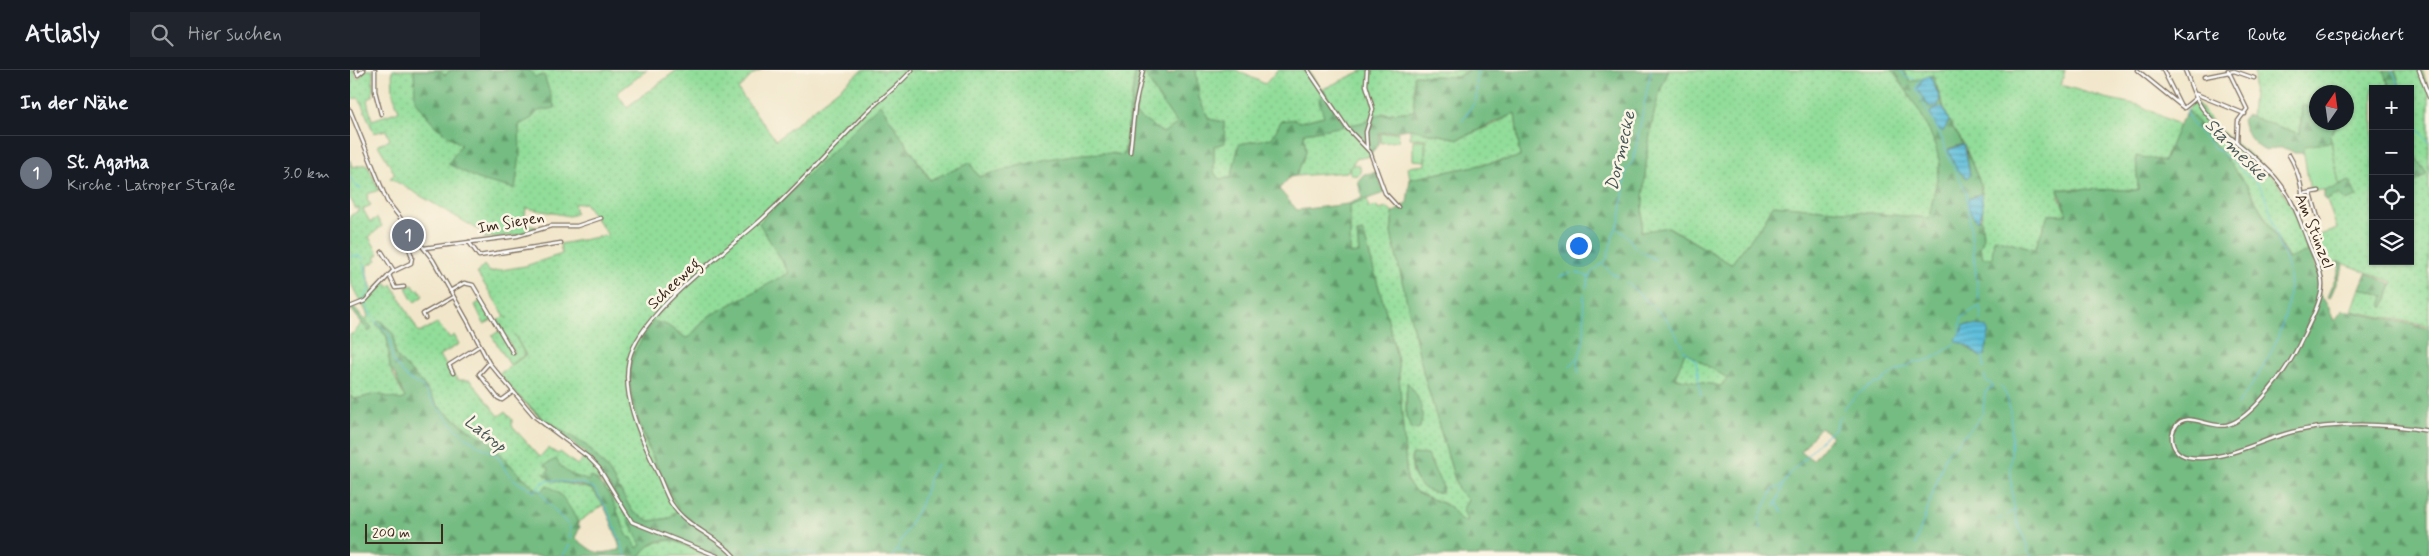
<!DOCTYPE html>
<html lang="de">
<meta charset="utf-8">
<style>
body{margin:0;font-family:Mynerve,sans-serif;background:#20242c;color:#f1f3f6}
.controls{position:absolute;right:15px;top:15px;display:grid;overflow:hidden;border-radius:0px;box-shadow:0 1px 4px #0004}
.controls button{width:45px;height:45px;display:grid;place-items:center;padding:0;border:0;border-bottom:1px solid #363941;background:#171b24;color:#f1f3f6;font:25px sans-serif}
.compass{position:absolute;left:1959px;top:15px;width:45px;height:45px;border-radius:50%;background:#171b24;box-shadow:0 1px 4px #0004;rotate:13deg}
.scale{position:absolute;left:15px;bottom:12px;width:78px;box-sizing:border-box;padding-left:5px;border:2px solid #3b2a1e;border-top:0;font-size:14px;line-height:18px;white-space:nowrap;color:#3b2a1e;-webkit-text-stroke:4px #fcf5e5;paint-order:stroke}
.you{position:absolute;left:1228px;top:175px;width:18px;height:18px;margin:-12px;border:4px solid #fff;border-radius:50%;background:#1a73e8;box-shadow:0 0 0 8px #1a73e833}
.badge{display:grid;place-items:center;width:32px;height:32px;border-radius:50%;background:#c8321e;color:#fff;font-size:16px;font-weight:700}
.pin{position:absolute;translate:-50% -50%;border:2px solid #fff;box-shadow:0 1px 5px #0006}
.list{margin:0;padding:0;list-style:none}
h2{display:flex;justify-content:space-between;align-items:center;height:65px;margin:0;padding:0 20px;font-size:21px}
h2 small{font-size:16px;font-weight:400;color:#9ea1a6}
.list li{display:grid;grid-template-columns:32px 1fr auto;gap:15px;align-items:center;box-sizing:border-box;height:75px;padding:0 20px;border-top:1px solid #363941}
.list b{display:block;font-size:19px;white-space:nowrap}
.list p{margin:0;font-size:16px;white-space:nowrap;color:#9ea1a6}
.list em{font-size:16px;font-style:normal;color:#9ea1a6}
.icon{flex:none;width:28px;height:28px;fill:none;stroke:currentColor;stroke-width:2;stroke-linecap:round;stroke-linejoin:round}
.map{position:relative;flex:none;width:2079px;height:486px;overflow:hidden}
header{display:flex;align-items:center;gap:30px;box-sizing:border-box;height:70px;padding:0 25px;background:#171b24;border-bottom:1px solid #363941}
header strong{font-size:24px}
nav{display:flex;gap:28px;margin-inline-start:auto;font-size:18px}
.search{width:350px;height:45px;background:#20242c;display:flex;align-items:center;gap:12px;box-sizing:border-box;padding:0 18px;border-radius:0px;color:#9ea1a6;font-size:19px}
main{display:flex}
aside{flex:1;background:#171b24}
.map>svg:first-child{display:block}
.grass{fill:url(#grass-dots);stroke:#66845c;fill-rule:evenodd}
.forest{fill:url(#forest-firs);stroke:#587350;fill-rule:evenodd}
.pitch{fill:#92dd9a;stroke:#66845c}
.water{fill:url(#water-rules);stroke:#4c747d}
.lines{fill:none;stroke-linecap:round;stroke-linejoin:round}
.stream{stroke:#5ebfdc;stroke-width:1}
.minor-casing{stroke:#7b6c5a;stroke-width:5}
.tertiary-casing{stroke:#7b6c5a;stroke-width:5}
.minor{stroke:#fff;stroke-width:2.5}
.tertiary{stroke:#fff;stroke-width:2.5}
.labels{text-anchor:middle;dominant-baseline:central;stroke-width:5;stroke-linejoin:round;paint-order:stroke}
.street-label{font-size:16px;fill:#3b2a1e;stroke:#fcf5e5}
.water-label{font-size:18px;font-style:italic;fill:#465757;stroke:#fcf5e5}
</style>
<header>
<strong>Atlasly</strong>
<div class="search"><svg class="icon" aria-label="search" viewBox="0 0 24 24"><circle cx="10" cy="10" r="6"/><path d="M15 15l6 6"/></svg>Hier suchen</div>
<nav><a>Karte</a><a>Route</a><a>Gespeichert</a></nav>
</header>
<main>
<aside>
<h2>In der Nähe<small></small></h2>
<ul class="list">
<li><span class="badge" style="background:#6b7280">1</span><div><b>St. Agatha</b><p>Kirche · Latroper Straße</p></div><em>3.0 km</em></li>
</ul>
</aside>
<div class="map">
<svg width="2079" height="486" viewBox="0 0 2079 486">
<defs>
<pattern id="grass-dots" width="8" height="8" patternUnits="userSpaceOnUse" patternTransform="scale(1.25)"><rect width="8" height="8" fill="#92dd9a"/><path d="M2 2h.1M6 6h.1" fill="none" stroke="#7fbe84" stroke-width="1.8" stroke-linecap="round"/></pattern>
<pattern id="forest-firs" width="22" height="20" patternUnits="userSpaceOnUse" patternTransform="scale(1.25)"><rect width="22" height="20" fill="#75bc82"/><path d="M5 1l3.5 6h-7zM16 11l3.5 6h-7z" fill="#61996a"/></pattern>
<pattern id="water-rules" width="6" height="5" patternUnits="userSpaceOnUse" patternTransform="scale(1.25)"><rect width="6" height="5" fill="#5ebfdc"/><path d="M0 2.5h6" fill="none" stroke="#4f9bb2"/></pattern>
</defs>
<rect width="100%" height="100%" fill="#fcf5e5"/>
<filter id="ink" filterUnits="userSpaceOnUse"><feTurbulence type="fractalNoise" baseFrequency=".02" numOctaves="2"/><feDisplacementMap in="SourceGraphic" scale="10" xChannelSelector="R" yChannelSelector="G"/><feConvolveMatrix kernelMatrix="1 2 1 2 8 2 1 2 1" color-interpolation-filters="sRGB"/></filter>
<filter id="wash" filterUnits="userSpaceOnUse"><feTurbulence type="fractalNoise" baseFrequency=".0096" numOctaves="4" result="noise"/><feDisplacementMap in="SourceGraphic" scale="20" xChannelSelector="R" yChannelSelector="G"/><feGaussianBlur stdDeviation="1.12" result="paint"/><feColorMatrix in="noise" values="0 0 0 0 0 0 0 0 0 0 0 0 0 0 0 0 0 1.4 0 .05"/><feComposite in="paint" operator="in"/></filter>
<g filter="url(#wash)">
<rect width="100%" height="100%" fill="#f1e6ca"/>
<g class="grass">
<path d="M0,0H5L6,8L9,9L15,0H23V26L17,30L22,50L49,41L43,24L42,0H297L267,23L277,37L327,0H411L402,5L388,20L426,70L512,0H793L807,25L828,54L813,63L784,44L791,1L785,3L774,85C731,78 671,95 628,107L620,93L581,110L530,35L409,153L440,203L359,246L339,267L336,268L327,261L284,282C270,336 305,392 328,439L320,448L300,451L283,442L258,400L237,376L195,350L168,326L149,304L176,285L164,264L175,285L160,295L142,266L149,261L163,284L165,283L147,251L154,246L157,249L127,203L134,195L139,202L175,196L212,184L210,174L258,165L235,133L224,134L226,144L219,146L176,138L174,154L189,158L167,165L134,168V163L40,108L45,104L28,75L40,70L36,60L24,63L9,28L0,29L2,13Z"/>
<polygon points="846,0 886,0 915,14 928,0 958,0 973,21 974,46 950,52 923,68 890,74 881,108 869,109 864,102 864,75 874,52 859,49 849,28"/>
<polygon points="1014,0 1119,0 1107,7 1065,5 1064,41 1024,45 1007,68 1022,82 1021,86 1006,89 997,102 946,106 956,82 953,63 994,56 973,19"/>
<path d="M1319,0H1542C1563,30 1583,58 1590,94L1579,148L1423,135L1414,152L1381,194L1319,157L1291,163C1294,115 1297,42 1319,0Z"/>
<polygon points="1553,0 1715,0 1711,15 1755,28 1789,35 1829,55 1814,91 1786,86 1788,120 1709,119 1709,127 1717,145 1698,145 1685,179 1644,168 1643,188 1633,188 1630,177 1633,165 1631,149 1633,139 1631,115 1614,74 1599,51 1583,6 1560,12"/>
<polygon points="1905,0 2034,0 2040,19 2023,19 2023,191 2060,191 2060,116 2077,104 2064,85 2060,67 2060,19 2051,19 2045,0 2072,0 2079,20 2079,256 2002,241 2010,218 2035,226 2031,236 2034,236 2043,212 1987,191 1971,204 1958,169 1987,159 1977,130 1989,124 1994,130 2000,112 1989,114 1980,64 1989,53 1996,52 1996,22 1966,22 1966,39 1952,36 1950,64 1901,47"/>
<polygon points="1844,30 1870,60 1905,89 1928,112 1946,145 1960,180 1939,189 1896,114 1838,40"/>
<polygon points="1165,42 1170,87 1060,109 1058,97 1075,95 1076,69 1060,68 1060,59 1109,69 1147,53"/>
<path d="M0,90L2,97L17,94L29,120L18,124L17,130L21,135L13,139L20,152L27,148L32,156L19,167L29,184L25,187L27,190L17,196V205L23,221L34,211L39,217L42,214L69,263L87,253L100,268L104,265L109,274L89,286L108,310H120L149,346L155,342L162,349V356L190,387L198,378L208,384L210,382L227,395L233,388L238,390L263,420L292,475L286,478L282,468L278,467L253,413L240,406L239,412L223,407L213,400L195,395L200,399L199,410L242,419L253,435L228,452L210,424L195,419L190,422L165,400L139,371L119,360L89,337L73,314L45,285L44,265L26,253L37,267L40,298L55,328L51,330L27,324L6,329L0,326V264H3L12,253L19,262L22,258L15,250L18,246C13,233 4,223 0,210V146L10,140L9,138L6,139L0,128Z"/>
<path d="M1017,129L1019,138L1027,136L1028,140L1037,138L1043,143L1041,163L1074,305L1108,420L1118,430L1117,452L1111,451L1101,437L1066,422L1057,411L1048,291L1036,242L1013,162L1007,163L1009,183L1000,184V134ZM1056,321L1072,344L1070,358L1056,347ZM1062,385L1081,391L1084,399L1082,421C1065,413 1060,404 1062,385Z"/>
<polygon points="63,215 66,220 69,219 73,226 65,232 61,228 56,217"/>
<polygon points="131,231 142,250 134,254 125,235"/>
<polygon points="1335,282 1378,308 1371,316 1324,308"/>
<polygon points="322,470 361,486 290,486 301,473"/>
</g>
<g class="forest">
<polygon points="64,0 89,0 95,5 101,0 179,0 185,7 194,5 205,38 188,41 182,48 169,55 170,86 165,119 130,110 98,94 111,75 85,56 65,30"/>
<path d="M793,0H816L818,5L828,0H846L849,28L859,49L874,52L875,73L864,76V102L869,109L881,108L889,74L922,68L931,51L945,49L950,52L974,46L969,31L973,19L995,56L954,63L956,82L946,106L940,107L929,119L947,140L998,134L1012,128L1008,111L1014,104L1027,102L1034,123L1000,135V184L1009,183L1007,163L1013,162L1036,242L1048,292L1057,411L1066,422L1101,437L1110,450L1117,452L1113,438L1118,430L1108,420L1074,305L1041,163L1043,143L1057,133L1060,109L1170,87L1165,43L1109,69L1060,59L1029,63V74L1022,82L996,56L1022,50L1023,45L1064,41V5L1107,7L1119,0H1319C1297,42 1294,115 1291,162L1318,157L1381,194L1414,152L1423,135L1579,148L1590,94C1583,58 1563,30 1542,0H1553L1560,12L1583,5L1593,37L1582,40L1580,44L1586,53L1596,57L1599,51L1613,74L1598,79L1620,104L1616,80L1631,115V124L1618,129V131L1621,143L1626,150L1631,149L1633,170L1630,177L1633,188H1642L1644,168L1685,179L1698,145H1717L1708,119L1788,120L1786,86L1814,91L1829,55L1838,40L1896,114L1938,189L1960,180L1969,205V223L1979,237L1984,251L1993,240L2079,258V486H386L333,444L384,486C377,486 367,486 360,485C333,476 312,456 290,486H0V326L6,329L26,324L51,330L55,328L45,304L40,298L37,267L26,253L30,250L44,265L45,285L73,314L89,337L119,360L139,371L165,400L190,422L196,416C211,418 224,444 230,457L225,468C247,484 243,485 270,480C268,467 253,427 242,420C227,410 205,417 194,404L200,399L194,395L206,389C217,406 222,404 239,411L240,406C263,419 267,444 278,467L282,468L287,478L291,475L263,420L238,390L233,388L235,383L196,354L168,326L195,350L237,376L258,400L283,442L300,451L320,448L328,439C311,404 275,338 280,299C282,281 294,266 303,251L317,255L336,268L339,267L359,246L439,203L409,153L530,34L580,110L620,93L629,107C671,94 731,78 774,85L785,3L792,1L785,44L813,63L827,54L807,25ZM1580,6L1590,29L1580,38L1567,17L1574,8ZM1615,255L1633,256L1637,258V277L1630,287L1611,272L1608,266ZM1335,282L1377,308L1371,316L1325,308ZM1470,357L1482,366L1463,390L1451,382Z"/>
<polygon points="2034,0 2045,0 2051,19 2040,19"/>
<path d="M1952,35L1966,39V52L1989,53L1980,64L1981,72L1956,76L1953,83H1944C1935,76 1925,77 1916,81C1904,76 1895,63 1892,50L1896,45L1950,64Z"/>
<polygon points="2060,67 2064,85 2077,104 2060,116"/>
<path d="M2000,111L2007,127L1996,131L1989,124L1977,130L1974,128V119C1983,118 1990,114 2000,111Z"/>
<polygon points="1988,192 1994,195 1980,228 1977,227 1990,197 1986,195"/>
<polygon points="2016,203 2042,214 2034,237 2031,236 2034,226 2010,218"/>
<polygon points="5,238 22,258 19,262 1,239"/>
<path d="M1057,312C1068,324 1078,344 1068,360L1062,359L1056,347Z"/>
<path d="M1064,384L1077,385L1093,417L1092,422C1070,426 1060,403 1062,385Z"/>
</g>
<g class="pitch">
<polygon points="1048,62 1049,71 1031,73 1030,64"/>
<polygon points="1063,70 1075,70 1075,91 1063,90"/>
<polygon points="1981,72 1989,114 1984,118 1960,122 1953,79 1956,76"/>
<circle cx="1005" cy="100" r="5.5"/>
</g>
<g class="water">
<polygon points="1580,6 1590,29 1588,36 1580,38 1567,19 1574,8"/>
<polygon points="1593,37 1599,51 1593,62 1588,59 1580,44 1582,40"/>
<polygon points="1614,74 1620,105 1617,108 1607,100 1598,80"/>
<path d="M1631,124L1633,139L1628,151C1621,146 1617,137 1618,129Z"/>
<polygon points="1614,255 1633,256 1637,258 1639,265 1635,285 1630,287 1618,276 1606,271 1605,269 1612,262"/>
</g>
<g class="lines">
<g class="stream">
<polyline points="1550,0 1557,8 1564,9"/>
<polyline points="2042,0 2051,19"/>
<polyline points="1579,7 1569,10 1566,20 1590,64 1600,90 1616,121 1629,230"/>
<path d="M1837,37C1833,54 1871,84 1884,92C1888,95 1890,100 1894,103C1899,107 1905,110 1909,115C1919,129 1923,153 1927,169C1928,176 1934,183 1936,190C1951,236 1915,302 1887,335"/>
<polyline points="2060,37 2064,54 2079,72"/>
<polyline points="1112,51 1126,30 1127,0"/>
<polyline points="0,107 7,117 11,118"/>
<polyline points="1267,158 1278,167 1286,179"/>
<polyline points="1290,181 1306,190"/>
<polyline points="0,186 10,186 14,189 18,212 21,217 13,230 24,250 39,264 43,291 58,309 73,317 82,331 107,360 129,376 147,385 157,403 171,415 176,416 184,422 193,412 200,410 235,414 244,418 258,441 276,486"/>
<polyline points="1253,194 1261,203 1269,207"/>
<polyline points="1226,202 1239,207"/>
<polyline points="1208,207 1221,203"/>
<polyline points="1276,212 1316,248 1333,276"/>
<polyline points="1236,218 1241,203 1257,189 1264,162 1270,151 1276,100 1283,91 1286,76 1301,0"/>
<polyline points="1630,237 1631,251"/>
<polyline points="1609,265 1612,247 1630,236"/>
<polyline points="1333,280 1346,291 1351,326"/>
<polyline points="1633,284 1634,298"/>
<polyline points="1220,297 1226,288"/>
<path d="M1229,303C1225,292 1229,287 1232,276C1237,259 1232,242 1234,224"/>
<path d="M1651,317C1666,331 1660,385 1661,404C1661,419 1664,444 1669,457C1672,465 1678,473 1678,482L1682,486"/>
<path d="M1493,339C1502,330 1517,313 1531,313C1536,303 1556,299 1565,291C1577,295 1598,279 1607,271"/>
<polyline points="189,418 196,431 220,457 220,469"/>
<polyline points="1426,432 1432,442"/>
<polyline points="1425,436 1433,416"/>
<polyline points="1657,445 1665,440"/>
<polyline points="1648,450 1652,447"/>
<polyline points="1411,459 1409,448 1423,420 1434,414 1439,405 1475,366 1485,359 1488,349 1492,346"/>
<polyline points="1565,475 1596,385 1626,353 1633,342 1635,322 1643,317 1643,315 1635,310 1635,305"/>
<polyline points="546,482 556,482 561,486"/>
<polyline points="213,486 220,474"/>
<path d="M400,486L414,477C434,482 445,475 467,486"/>
<polyline points="543,486 571,434 581,404 587,394"/>
</g>
</g>
</g>
<g filter="url(#ink)">
<g class="lines">
<defs>
<g id="minor">
<polyline points="6,0 8,5 14,0"/>
<polyline points="25,0 25,21 31,44"/>
<polyline points="958,0 997,58 1020,82 1035,123 1048,137"/>
<polyline points="1787,0 1834,38 1846,28"/>
<polyline points="1813,0 1830,34"/>
<path d="M1835,0C1840,12 1844,27 1852,38C1873,66 1906,84 1928,111C1943,129 1950,151 1958,172C1963,185 1972,201 1972,215C1972,232 1956,260 1949,275C1938,298 1902,349 1877,355C1857,360 1830,334 1822,365C1821,376 1827,385 1838,387C1873,393 1909,370 1942,362C1985,352 2035,353 2079,361"/>
<polyline points="1878,0 1897,39 1888,51 1887,72"/>
<polyline points="1854,7 1884,1 1904,8"/>
<polyline points="1846,24 1895,44"/>
<polyline points="0,40 37,131 83,190 118,252 139,293 185,347 238,387 249,398 282,452 367,486"/>
<polyline points="1017,78 1016,62 1023,39 1016,15 1017,0"/>
<polyline points="780,82 785,36 793,0"/>
<path d="M1939,85C1947,98 1959,131 1948,144"/>
<polyline points="1952,124 1969,121"/>
<polyline points="1961,124 1969,151"/>
<polyline points="119,172 129,186 211,173"/>
<polyline points="74,178 167,166 201,156 227,156 251,148"/>
<polyline points="32,182 44,201"/>
<polyline points="39,205 45,218 54,217"/>
<polyline points="100,221 114,213 123,215 163,283"/>
<polyline points="0,237 15,231 42,202 61,193 62,187 54,163 56,158"/>
<polyline points="75,248 73,244 103,227"/>
<polyline points="139,293 129,304 148,328 152,330 163,322"/>
<polyline points="103,303 99,295 129,276"/>
<path d="M384,486C367,465 337,459 321,433C315,423 312,412 307,402C292,369 271,327 279,290C290,242 376,182 412,149C448,116 480,81 513,46C528,30 548,17 562,0"/>
</g>
<polyline id="tertiary" points="2069,0 2079,27"/>
</defs>
<use href="#minor" class="minor-casing"/>
<use href="#tertiary" class="tertiary-casing"/>
<use href="#minor" class="minor"/>
<use href="#tertiary" class="tertiary"/>
</g>
</g>
<g class="labels">
<g class="street-label">
<text transform="translate(161 153) rotate(-10)">Im Siepen</text>
<text transform="translate(1964 161) rotate(68)">Am Stünzel</text>
<text transform="translate(324 214) rotate(-44)">Scheeweg</text>
</g>
<g class="water-label">
<text transform="translate(1886 80) rotate(45)">Stameske</text>
<text transform="translate(1271 81) rotate(-77)">Dormecke</text>
<text transform="translate(135 364) rotate(39)">Latrop</text>
</g>
</g>
</svg>
<div class="controls">
<button>+</button>
<button>−</button>
<button><svg class="icon" aria-label="locate" viewBox="0 0 24 24"><circle cx="12" cy="12" r="6"/><path d="M12 2v4M12 18v4M2 12h4M18 12h4"/></svg></button>
<button><svg class="icon" aria-label="layers" viewBox="0 0 24 24"><path d="M12 4l9 5-9 5-9-5zM3 14l9 5 9-5"/></svg></button>
</div>
<svg class="compass" viewBox="-18 -18 36 36"><path d="M0-13l5 13h-10z" fill="#e53935"/><path d="M0 13l5-13h-10z" fill="#9ea1a6"/></svg>
<div class="scale">200 m</div>
<div class="you"></div>
<div class="pin badge" style="left:58px;top:165px;background:#6b7280">1</div>
</div>
</main>
